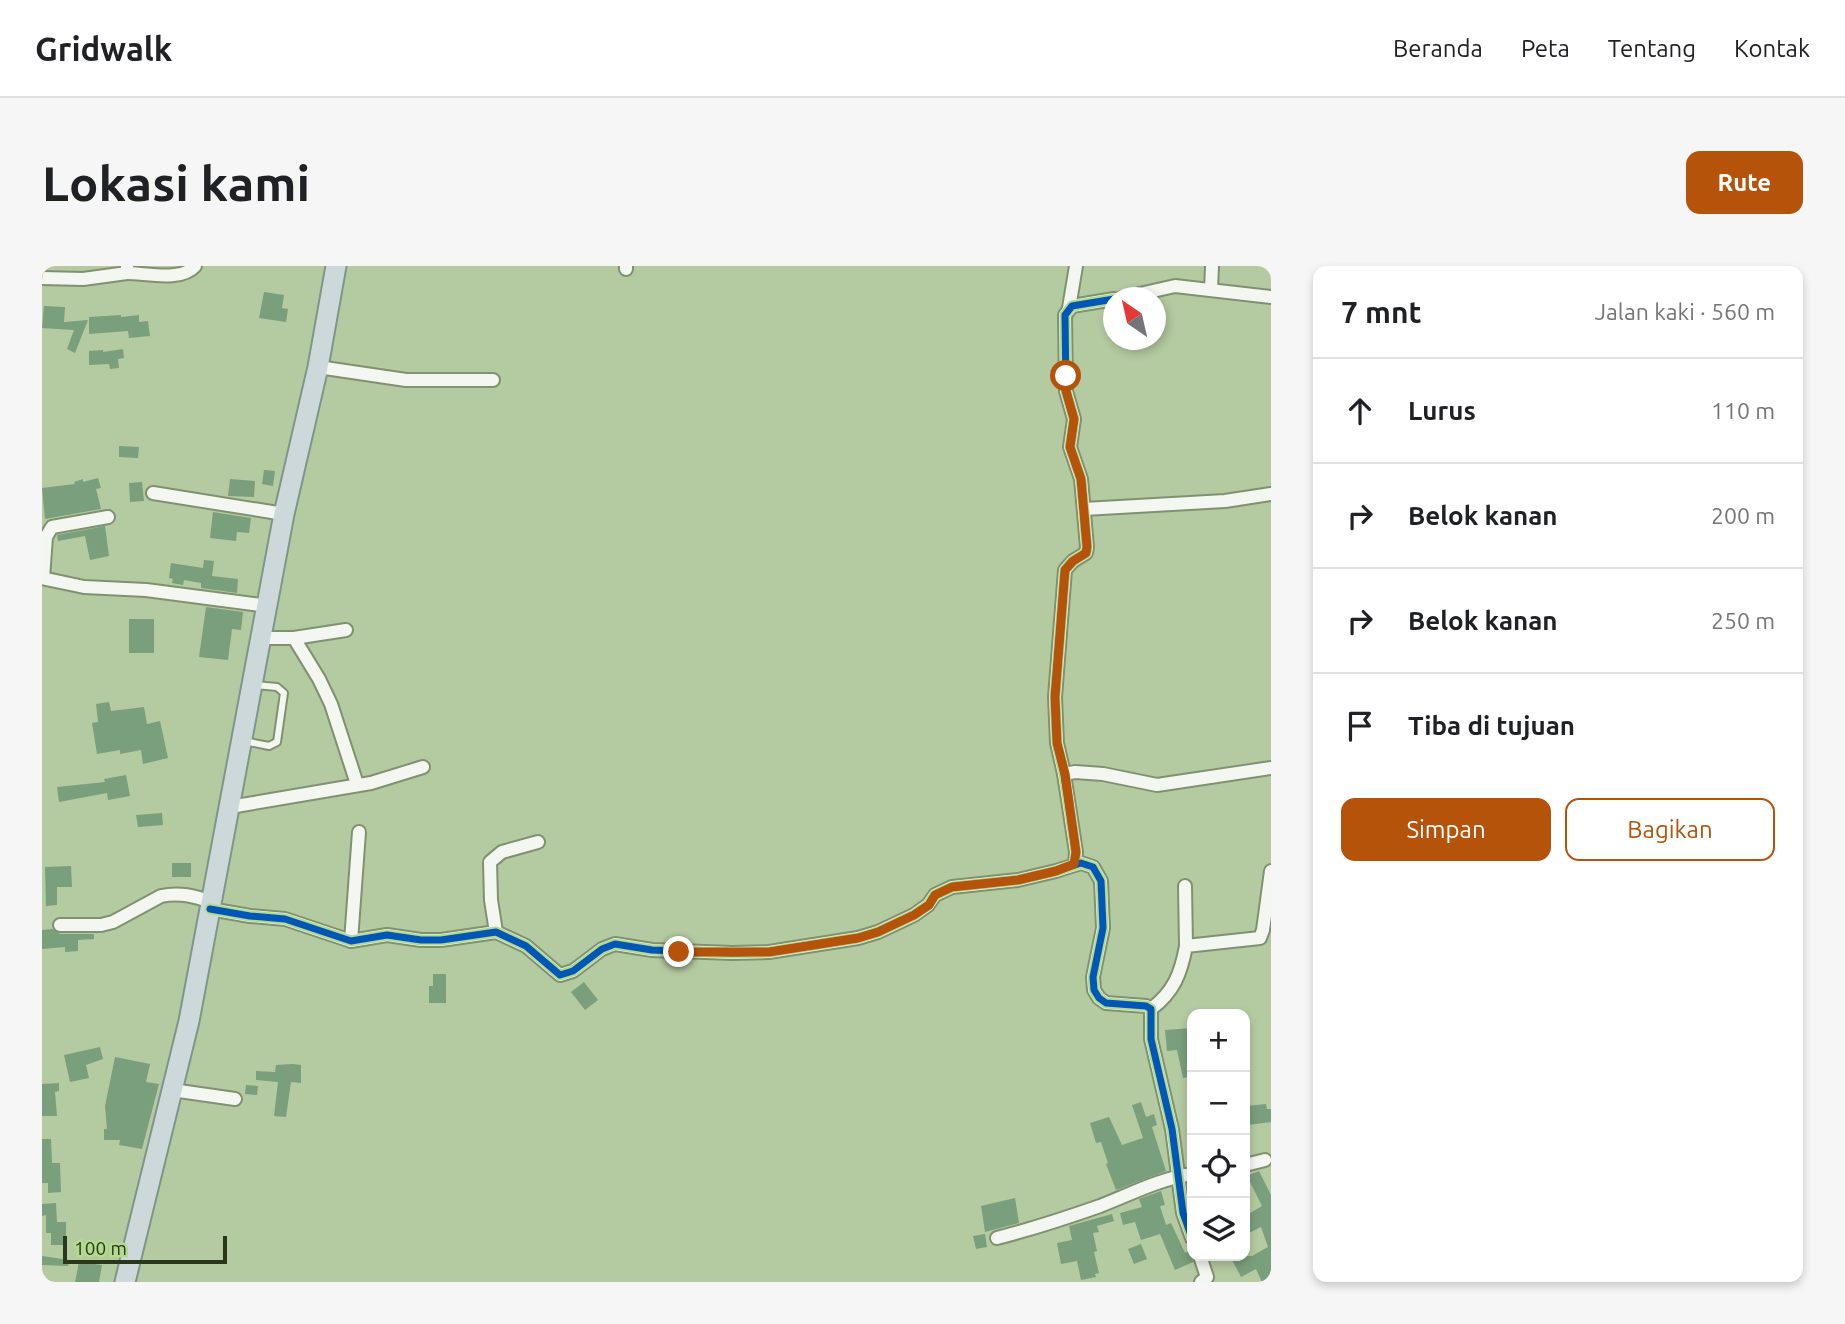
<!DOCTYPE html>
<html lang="id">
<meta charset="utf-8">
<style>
body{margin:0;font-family:Ubuntu,sans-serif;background:#f6f6f6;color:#202124}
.controls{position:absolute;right:21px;bottom:21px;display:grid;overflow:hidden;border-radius:14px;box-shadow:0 4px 10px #0003}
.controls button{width:63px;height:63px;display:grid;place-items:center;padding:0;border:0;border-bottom:2px solid #e0e0e0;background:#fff;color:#202124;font:35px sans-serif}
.compass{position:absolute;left:1061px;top:21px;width:63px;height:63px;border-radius:50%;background:#fff;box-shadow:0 4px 10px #0003;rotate:326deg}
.scale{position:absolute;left:21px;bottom:18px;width:164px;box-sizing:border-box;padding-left:7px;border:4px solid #29381a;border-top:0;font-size:19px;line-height:24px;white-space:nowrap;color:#29381a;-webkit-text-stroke:5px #b3db8f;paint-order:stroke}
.stop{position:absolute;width:21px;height:21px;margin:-16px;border:5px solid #b45309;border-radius:50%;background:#fff}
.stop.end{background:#b45309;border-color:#fff;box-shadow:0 2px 7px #0008}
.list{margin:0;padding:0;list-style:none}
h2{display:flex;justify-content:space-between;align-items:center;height:91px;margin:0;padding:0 28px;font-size:30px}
h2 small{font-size:23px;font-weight:400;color:#757577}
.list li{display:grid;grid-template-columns:46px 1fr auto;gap:21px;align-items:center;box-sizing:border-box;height:105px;padding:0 28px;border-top:2px solid #e0e0e0}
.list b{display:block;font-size:26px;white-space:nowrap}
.list em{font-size:23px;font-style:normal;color:#757577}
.actions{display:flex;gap:14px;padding:21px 28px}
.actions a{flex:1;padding:16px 0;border:2px solid #b45309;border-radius:14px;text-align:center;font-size:24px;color:#b45309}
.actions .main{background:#b45309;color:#fff}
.icon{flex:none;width:38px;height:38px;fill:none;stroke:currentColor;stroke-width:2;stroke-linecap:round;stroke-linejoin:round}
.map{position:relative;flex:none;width:1229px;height:1016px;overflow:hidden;border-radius:14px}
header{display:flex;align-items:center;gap:42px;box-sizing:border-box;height:98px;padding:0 35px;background:#fff;border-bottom:2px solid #e0e0e0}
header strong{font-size:33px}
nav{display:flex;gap:38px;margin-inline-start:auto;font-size:24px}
.intro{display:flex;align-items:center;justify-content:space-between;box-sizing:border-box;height:168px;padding:0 42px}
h1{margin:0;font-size:49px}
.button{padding:18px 32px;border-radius:14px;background:#b45309;color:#fff;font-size:24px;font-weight:700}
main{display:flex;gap:42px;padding:0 42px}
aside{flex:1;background:#fff;border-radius:14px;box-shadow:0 4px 10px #0003}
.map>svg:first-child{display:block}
.building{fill:#7a9f7c}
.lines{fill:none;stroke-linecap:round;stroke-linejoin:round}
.service-casing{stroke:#809170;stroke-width:10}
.minor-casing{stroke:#809170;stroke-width:16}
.trunk-casing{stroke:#809589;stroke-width:23}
.service{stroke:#f4f7f1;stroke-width:6}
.minor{stroke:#f4f7f1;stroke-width:12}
.trunk{stroke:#ccd8d9;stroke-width:19}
.cycleway-casing{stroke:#b3db8f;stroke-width:11}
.cycleway{stroke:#0057b8;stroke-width:7}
.route{stroke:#b45309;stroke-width:9}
</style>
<header>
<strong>Gridwalk</strong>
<nav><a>Beranda</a><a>Peta</a><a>Tentang</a><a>Kontak</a></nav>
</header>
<div class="intro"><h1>Lokasi kami</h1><a class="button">Rute</a></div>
<main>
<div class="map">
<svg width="1229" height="1016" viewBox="0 0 1229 1016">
<rect width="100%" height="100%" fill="#b4caa0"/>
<g class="building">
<polygon points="222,26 242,29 240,42 246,43 244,56 217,52"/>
<polygon points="2,40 23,41 22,56 46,54 33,87 25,83 32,64 0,62"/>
<polygon points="79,49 79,51 97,49 97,56 106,55 108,70 87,72 86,65 47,68 47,51"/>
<polygon points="81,83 82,92 76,93 77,102 68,103 67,98 47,99 47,85 61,84 61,86"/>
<polygon points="77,180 97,181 96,192 77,191"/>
<polygon points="222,204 233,205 231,220 220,218"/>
<polygon points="56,212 59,222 54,223 59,243 3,253 0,222 33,218 32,216 41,213 41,216"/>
<polygon points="188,213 213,215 212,231 186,230"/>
<polygon points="100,216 102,235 88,236 87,217"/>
<polygon points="171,246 209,252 207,267 195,266 194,275 168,272"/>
<polygon points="63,260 67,290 48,294 43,270 16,275 15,269"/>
<polygon points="162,294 172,295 170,310 196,313 195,327 159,322 159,317 142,314 141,319 130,317 131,313 127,312 129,297 161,302"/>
<polygon points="164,341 201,346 199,364 190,363 186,394 157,391"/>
<rect x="87" y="353" width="25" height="34"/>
<polygon points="67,436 69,445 102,441 105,458 118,455 126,492 101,498 99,484 78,488 78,484 55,488 50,457 56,456 54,438"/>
<polygon points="84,509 88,530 66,534 65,527 17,536 15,521 63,516 62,513"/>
<polygon points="120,547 121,559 96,561 94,549"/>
<rect x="130" y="597" width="19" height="14"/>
<polygon points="29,600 30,621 15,621 15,639 4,640 3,601"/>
<polygon points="11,663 18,668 52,668 52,673 36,674 36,685 23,686 23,681 0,683 0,664"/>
<polygon points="391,708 404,708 404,737 387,737 387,720 391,720"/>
<polygon points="542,716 556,734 543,744 529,726"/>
<polygon points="1150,762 1150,784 1147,784 1150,810 1141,812 1135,784 1125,785 1123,764"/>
<polygon points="58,781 61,793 44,799 47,812 28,816 22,789"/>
<polygon points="73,791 108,798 104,816 117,818 100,883 77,879 78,874 62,874 62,863 65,863 63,840"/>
<polygon points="251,798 259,799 259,817 249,816 244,851 232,850 236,816 214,814 214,805 233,806 234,799"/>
<polygon points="17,817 17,825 13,826 15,850 0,850 0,818"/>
<polygon points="204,819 216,820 215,829 203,828"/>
<polygon points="1099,836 1104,851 1112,848 1115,859 1110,861 1124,905 1074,924 1064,898 1066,897 1059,876 1054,877 1048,857 1067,851 1080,879 1101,872 1090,839"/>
<polygon points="1224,838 1225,843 1229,843 1229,856 1206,859 1204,840"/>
<polygon points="0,873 9,873 10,897 18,897 19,926 6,927 6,917 0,917"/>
<polygon points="1217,905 1229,929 1229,1016 1220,1016 1214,1003 1199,1011 1188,990 1210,990 1226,981 1219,961 1203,969 1203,950 1220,940 1205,910"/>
<polygon points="1119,925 1123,939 1118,940 1124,959 1129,957 1143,987 1150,984 1151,996 1133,1004 1118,968 1099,974 1093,956 1081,959 1078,947 1100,941 1097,933"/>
<polygon points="973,932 977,957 943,966 939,940"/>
<polygon points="14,937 15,956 24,956 24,979 9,979 9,967 4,967 4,949 0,950 0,938"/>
<polygon points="1070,948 1072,955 1055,960 1057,966 1051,967 1055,985 1052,986 1057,1007 1053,1008 1054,1011 1039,1014 1035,995 1019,998 1015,977 1030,974 1027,960"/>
<polygon points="943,968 945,981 934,983 931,970"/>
<polygon points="1099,978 1105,993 1092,998 1086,983"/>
<polygon points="0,990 27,994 26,1000 0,999"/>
<polygon points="37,996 60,999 57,1016 33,1016"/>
</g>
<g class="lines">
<defs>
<polyline id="service" points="202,475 227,480 235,476 242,427 235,421 213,419"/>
<g id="minor">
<path d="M85,1V7C104,7 139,16 153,0"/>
<polyline points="584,3 584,0"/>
<polyline points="0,12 41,13 85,7"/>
<polyline points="1169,24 1170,0"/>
<polyline points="1080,32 1133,20 1229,31"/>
<polyline points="1027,42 1034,0"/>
<polyline points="276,101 364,114 451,114"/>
<polyline points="111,227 242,248"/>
<polyline points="1042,243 1183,235 1229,228"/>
<polyline points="0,312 42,321 104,324 226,340"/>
<polyline points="1,312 4,271 10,261 66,251"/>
<polyline points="219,372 252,372 304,364"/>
<polyline points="252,372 277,413 289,438 315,518"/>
<polyline points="1022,508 1033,506 1061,508 1115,519 1229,502"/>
<polyline points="188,541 329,517 381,501"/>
<polyline points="1033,598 1034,586 1022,508 1015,477 1013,431 1023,304 1031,295 1044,287 1045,281 1039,213 1028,181 1032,153 1024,125 1023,49 1030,40 1072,33"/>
<polyline points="1143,620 1144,680"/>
<polyline points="168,643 208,650 243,653 309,675 345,669 379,674 399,674 454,666 484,680 518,709 531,705 560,683 573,678 610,684 690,687 727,686 816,672 836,666 872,649 886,639 893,629 910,621 976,614 1014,605 1039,597 1051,601 1059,615 1061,662 1051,711 1052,724 1057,732 1064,737 1104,740 1109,743 1109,773 1130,863 1141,947 1150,972"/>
<path d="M18,659H59L71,656L119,630C138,626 152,630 170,636"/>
<polyline points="454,666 449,634 448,596 460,586 496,576"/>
<polyline points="309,675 317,566"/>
<path d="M1109,743C1132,726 1139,707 1144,680L1218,672L1221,664L1229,605"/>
<polyline points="130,824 193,833"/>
<polyline points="1203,899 1223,894"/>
<path d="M955,972C990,963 1024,952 1058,940C1089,928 1117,913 1150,908"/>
<polyline points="1158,990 1165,1011 1159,1016"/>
</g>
<polyline id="trunk" points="83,1016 147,755 242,248 276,101 294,0"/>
</defs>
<use href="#service" class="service-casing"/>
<use href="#minor" class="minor-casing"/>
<use href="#trunk" class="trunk-casing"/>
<use href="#service" class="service"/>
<use href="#minor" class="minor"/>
<use href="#trunk" class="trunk"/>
<defs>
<g id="cycleway">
<polyline points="1033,598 1034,586 1022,508 1015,477 1013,431 1023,304 1031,295 1044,287 1045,281 1039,213 1028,181 1032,153 1024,125 1023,49 1030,40 1072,33"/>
<polyline points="168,643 208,650 243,653 309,675 345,669 379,674 399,674 454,666 484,680 518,709 531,705 560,683 573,678 610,684 690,687 727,686 816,672 836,666 872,649 886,639 893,629 910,621 976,614 1014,605 1039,597 1051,601 1059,615 1061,662 1051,711 1052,724 1057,732 1064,737 1104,740 1109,743 1109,773 1130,863 1141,947 1150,972"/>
</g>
</defs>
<use href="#cycleway" class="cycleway-casing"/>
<use href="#cycleway" class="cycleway"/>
</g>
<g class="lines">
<polyline class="route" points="637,686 727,686 816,672 836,666 872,649 887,639 893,629 910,621 976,614 1014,605 1032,598 1034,586 1023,508 1015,477 1013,431 1023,304 1031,295 1044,287 1045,281 1039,213 1028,181 1032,153 1024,125 1024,110"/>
</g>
</svg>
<div class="controls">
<button>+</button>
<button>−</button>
<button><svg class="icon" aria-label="locate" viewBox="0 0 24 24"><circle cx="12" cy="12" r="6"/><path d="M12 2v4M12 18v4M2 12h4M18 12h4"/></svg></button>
<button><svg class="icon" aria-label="layers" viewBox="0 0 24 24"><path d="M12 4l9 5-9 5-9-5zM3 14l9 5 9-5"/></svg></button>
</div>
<svg class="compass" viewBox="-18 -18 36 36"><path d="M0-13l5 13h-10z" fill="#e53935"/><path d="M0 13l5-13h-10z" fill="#757577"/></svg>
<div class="scale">100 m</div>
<div class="stop" style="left:1024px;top:110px"></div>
<div class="stop end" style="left:637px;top:686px"></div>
</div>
<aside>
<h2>7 mnt<small>Jalan kaki · 560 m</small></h2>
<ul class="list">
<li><svg class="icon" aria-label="ahead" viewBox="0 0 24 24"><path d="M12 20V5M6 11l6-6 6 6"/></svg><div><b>Lurus</b></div><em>110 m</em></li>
<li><svg class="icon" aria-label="right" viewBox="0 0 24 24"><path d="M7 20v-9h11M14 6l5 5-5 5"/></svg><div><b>Belok kanan</b></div><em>200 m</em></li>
<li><svg class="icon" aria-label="right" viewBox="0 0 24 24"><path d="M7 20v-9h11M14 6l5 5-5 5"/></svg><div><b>Belok kanan</b></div><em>250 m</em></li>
<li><svg class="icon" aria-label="arrive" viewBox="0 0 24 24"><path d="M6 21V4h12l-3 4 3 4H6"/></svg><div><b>Tiba di tujuan</b></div></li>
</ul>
<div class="actions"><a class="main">Simpan</a><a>Bagikan</a></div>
</aside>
</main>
